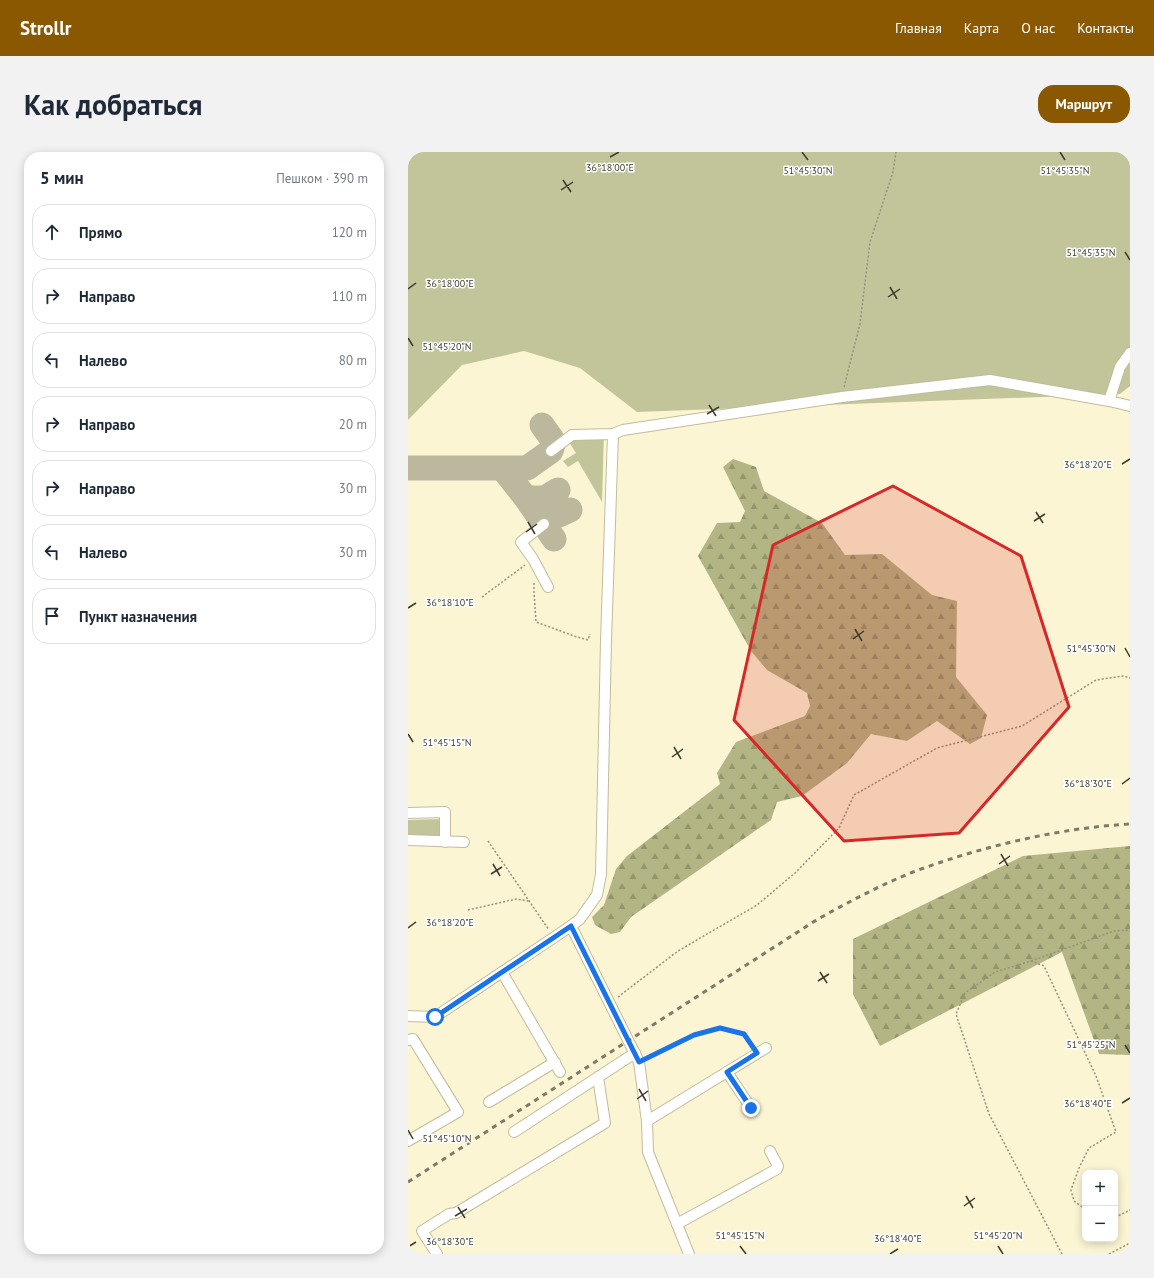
<!DOCTYPE html>
<html lang="ru">
<meta charset="utf-8">
<style>
body{margin:0;font-family:"PT Sans",sans-serif;background:#f2f2f3;color:#1f2937}
.controls{position:absolute;right:12px;bottom:12px;display:grid;overflow:hidden;border-radius:8px;box-shadow:0 2px 10px #0003}
.controls button{width:36px;height:36px;display:grid;place-items:center;padding:0;border:0;border-bottom:1px solid #e0e1e3;background:#fff;color:#1f2937;font:20px sans-serif}
.stop{position:absolute;width:12px;height:12px;margin:-9px;border:3px solid #1a73e8;border-radius:50%;background:#fff}
.stop.end{background:#1a73e8;border-color:#fff;box-shadow:0 1px 4px #0008}
.list{margin:0;padding:0;list-style:none}
h2{display:flex;justify-content:space-between;align-items:center;height:52px;margin:0;padding:0 16px;font-size:17px}
h2 small{font-size:13px;font-weight:400;color:#747a83}
.list li{display:grid;grid-template-columns:26px 1fr auto;gap:12px;align-items:center;box-sizing:border-box;height:56px;margin:0 8px 8px;padding:0 8px;border:1px solid #e0e1e3;border-radius:16px}
.list b{display:block;font-size:15px;white-space:nowrap}
.list em{font-size:13px;font-style:normal;color:#747a83}
.icon{flex:none;width:22px;height:22px;fill:none;stroke:currentColor;stroke-width:2;stroke-linecap:round;stroke-linejoin:round}
.map{position:relative;flex:none;width:722px;height:1102px;overflow:hidden;border-radius:16px}
header{display:flex;align-items:center;gap:24px;box-sizing:border-box;height:56px;padding:0 20px;background:#895800;color:#fff}
header strong{font-size:19px}
nav{display:flex;gap:22px;margin-inline-start:auto;font-size:14px}
.intro{display:flex;align-items:center;justify-content:space-between;box-sizing:border-box;height:96px;padding:0 24px}
h1{margin:0;font-size:28px}
.button{padding:10px 18px;border-radius:16px;background:#895800;color:#fff;font-size:14px;font-weight:700}
main{display:flex;gap:24px;padding:0 24px}
aside{flex:1;background:#fff;border-radius:16px;box-shadow:0 2px 10px #0003}
.map>svg:first-child{display:block}
.green{fill:#c2c599}
.forest{fill:url(#forest-firs)}
.lines{fill:none;stroke-linecap:round;stroke-linejoin:round}
.taxiway{stroke:#bcb89e;stroke-width:25}
.minor-casing{stroke:#c1bc9c;stroke-width:12}
.path{stroke:#95917b;stroke-width:1.5;stroke-dasharray:2 2;stroke-linecap:butt}
.minor{stroke:#fff;stroke-width:10}
.rail{stroke:#7e7a67;stroke-width:3;stroke-dasharray:5 5;stroke-linecap:butt}
.route{stroke:#1a73e8;stroke-width:5}
.marked{fill:#d62828;fill-opacity:0.2;stroke:#d62828;stroke-width:3;stroke-linejoin:round}
.ticks{fill:none;stroke:#3c3a2d;stroke-width:1.5}
.ticks-label{font-size:10px;text-anchor:middle;fill:#3c3a2d;stroke:#fff;stroke-width:3;stroke-linejoin:round;paint-order:stroke}
</style>
<header>
<strong>Strollr</strong>
<nav><a>Главная</a><a>Карта</a><a>О нас</a><a>Контакты</a></nav>
</header>
<div class="intro"><h1>Как добраться</h1><a class="button">Маршрут</a></div>
<main>
<aside>
<h2>5 мин<small>Пешком · 390 m</small></h2>
<ul class="list">
<li><svg class="icon" aria-label="ahead" viewBox="0 0 24 24"><path d="M12 20V5M6 11l6-6 6 6"/></svg><div><b>Прямо</b></div><em>120 m</em></li>
<li><svg class="icon" aria-label="right" viewBox="0 0 24 24"><path d="M7 20v-9h11M14 6l5 5-5 5"/></svg><div><b>Направо</b></div><em>110 m</em></li>
<li><svg class="icon" aria-label="left" viewBox="0 0 24 24"><path d="M17 20v-9H6M10 6l-5 5 5 5"/></svg><div><b>Налево</b></div><em>80 m</em></li>
<li><svg class="icon" aria-label="right" viewBox="0 0 24 24"><path d="M7 20v-9h11M14 6l5 5-5 5"/></svg><div><b>Направо</b></div><em>20 m</em></li>
<li><svg class="icon" aria-label="right" viewBox="0 0 24 24"><path d="M7 20v-9h11M14 6l5 5-5 5"/></svg><div><b>Направо</b></div><em>30 m</em></li>
<li><svg class="icon" aria-label="left" viewBox="0 0 24 24"><path d="M17 20v-9H6M10 6l-5 5 5 5"/></svg><div><b>Налево</b></div><em>30 m</em></li>
<li><svg class="icon" aria-label="arrive" viewBox="0 0 24 24"><path d="M6 21V4h12l-3 4 3 4H6"/></svg><div><b>Пункт назначения</b></div></li>
</ul>
</aside>
<div class="map">
<svg width="722" height="1102" viewBox="0 0 722 1102">
<defs>
<pattern id="forest-firs" width="22" height="20" patternUnits="userSpaceOnUse"><rect width="22" height="20" fill="#b3b684"/><path d="M5 1l3.5 6h-7zM16 11l3.5 6h-7z" fill="#93956c"/></pattern>
</defs>
<rect width="100%" height="100%" fill="#fbf5d4"/>
<g class="green">
<polygon points="0,0 722,0 722,234 712,242 229,260 172,216 116,199 54,213 0,268"/>
<polygon points="196,280 194,350 170,309 160,315 155,309 168,301 159,287"/>
<polygon points="34,667 33,686 0,684 0,668"/>
</g>
<g class="forest">
<polygon points="325,307 348,315 356,339 414,371 437,403 474,402 524,443 549,449 548,525 579,563 573,586 562,592 529,569 499,589 463,582 439,611 394,644 369,650 363,668 223,765 212,780 203,782 187,773 184,765 196,753 208,717 219,704 312,632 309,621 328,590 397,564 402,554 399,541 359,518 343,499 290,404 309,371 332,370 337,359 315,315"/>
<polygon points="722,694 722,903 691,902 654,800 472,894 445,842 445,787 615,704"/>
</g>
<g class="lines">
<g class="taxiway">
<polyline points="0,316 119,316 143,299 145,293 144,287 134,273"/>
<polyline points="95,317 118,346 146,387"/>
<polyline points="118,346 137,346 150,338"/>
<polyline points="130,363 149,364 162,358"/>
</g>
<defs>
<g id="minor">
<polyline points="701,249 712,215 722,201"/>
<polyline points="143,299 164,283 205,282 215,278 434,245 582,228 701,249 722,254"/>
<polyline points="136,372 113,390 125,407 140,435"/>
<polyline points="0,661 37,660 37,690"/>
<polyline points="0,688 56,690"/>
<polyline points="163,774 231,910 239,969 240,1000 281,1102"/>
<polyline points="94,820 152,920"/>
<polyline points="0,864 27,865 163,774 172,767 189,743 193,722 198,489 205,282"/>
<polyline points="0,888 5,887 50,960 0,989"/>
<polyline points="319,920 343,956"/>
<polyline points="81,950 147,910"/>
<polyline points="239,969 358,896"/>
<polyline points="106,980 227,901"/>
<polyline points="269,1072 369,1017 370,1014 362,999"/>
<polyline points="29,1102 14,1079 41,1062 48,1061 197,971 190,925"/>
</g>
</defs>
<use href="#minor" class="minor-casing"/>
<g class="path">
<polyline points="436,235 452,172 462,90 485,20 488,0"/>
<polyline points="126,431 126,440 128,470 166,484 180,488 182,482"/>
<polyline points="74,445 117,413"/>
<polyline points="80,689 141,778"/>
<polyline points="60,758 108,747 121,749"/>
<polyline points="623,809 706,779 722,778"/>
<polyline points="210,845 270,799 349,753 387,721 431,676 446,643 529,596 614,574 688,528 715,524 722,526"/>
<polyline points="240,905 286,883 312,876 336,881 344,893"/>
<polyline points="707,1063 710,1064 722,1058"/>
<polyline points="654,1102 581,962 548,862 557,841 587,820 623,809 636,814 688,924 708,980 681,996 671,1016 663,1038 666,1049 677,1057"/>
<polyline points="701,1102 722,1091"/>
</g>
<use href="#minor" class="minor"/>
<path class="rail" d="M0,1030L410,767C441,750 472,733 505,720C572,695 650,676 722,672"/>
</g>
<g class="lines">
<polyline class="route" points="27,865 163,774 231,910 286,883 312,876 336,882 349,901 319,920 343,956"/>
</g>
<path class="marked" d="M485,334L613,404L661,555L551,681L436,689L326,568L365,393Z"/>
<path class="ticks" d="M394,0L400,8M652,0L657,8M202,5L211,0M155,28L163,40M153,38L165,30M717,100L722,108M482,135L489,147M0,137L8,131M480,145L492,137M0,186L5,194M301,253L308,264M299,262L311,255M714,312L722,307M628,360L635,371M626,369L637,362M120,370L127,382M118,380L129,372M0,456L8,451M447,477L454,489M445,487L456,479M717,496L722,505M0,582L5,590M266,595L273,607M264,605L275,597M714,632L722,626M593,702L600,714M85,712L92,724M591,712L602,704M83,722L94,715M0,776L8,770M412,820L419,831M410,829L421,822M717,893L722,901M231,937L238,949M229,947L240,939M714,951L722,946M0,978L5,987M558,1044L565,1056M556,1054L567,1046M50,1055L57,1066M47,1064L59,1057M332,1094L338,1102M590,1094L595,1102M0,1095L8,1090M482,1102L490,1097"/>
<g class="ticks-label">
<text x="202" y="19">36°18'00"E</text>
<text x="400" y="22">51°45'30"N</text>
<text x="657" y="22">51°45'35"N</text>
<text x="683" y="104">51°45'35"N</text>
<text x="42" y="135">36°18'00"E</text>
<text x="39" y="198">51°45'20"N</text>
<text x="680" y="316">36°18'20"E</text>
<text x="42" y="454">36°18'10"E</text>
<text x="683" y="500">51°45'30"N</text>
<text x="39" y="594">51°45'15"N</text>
<text x="680" y="635">36°18'30"E</text>
<text x="42" y="774">36°18'20"E</text>
<text x="683" y="896">51°45'25"N</text>
<text x="680" y="955">36°18'40"E</text>
<text x="39" y="990">51°45'10"N</text>
<text x="332" y="1087">51°45'15"N</text>
<text x="590" y="1087">51°45'20"N</text>
<text x="490" y="1090">36°18'40"E</text>
<text x="42" y="1093">36°18'30"E</text>
</g>
</svg>
<div class="controls">
<button>+</button>
<button>−</button>
</div>
<div class="stop" style="left:27px;top:865px"></div>
<div class="stop end" style="left:343px;top:956px"></div>
</div>
</main>
